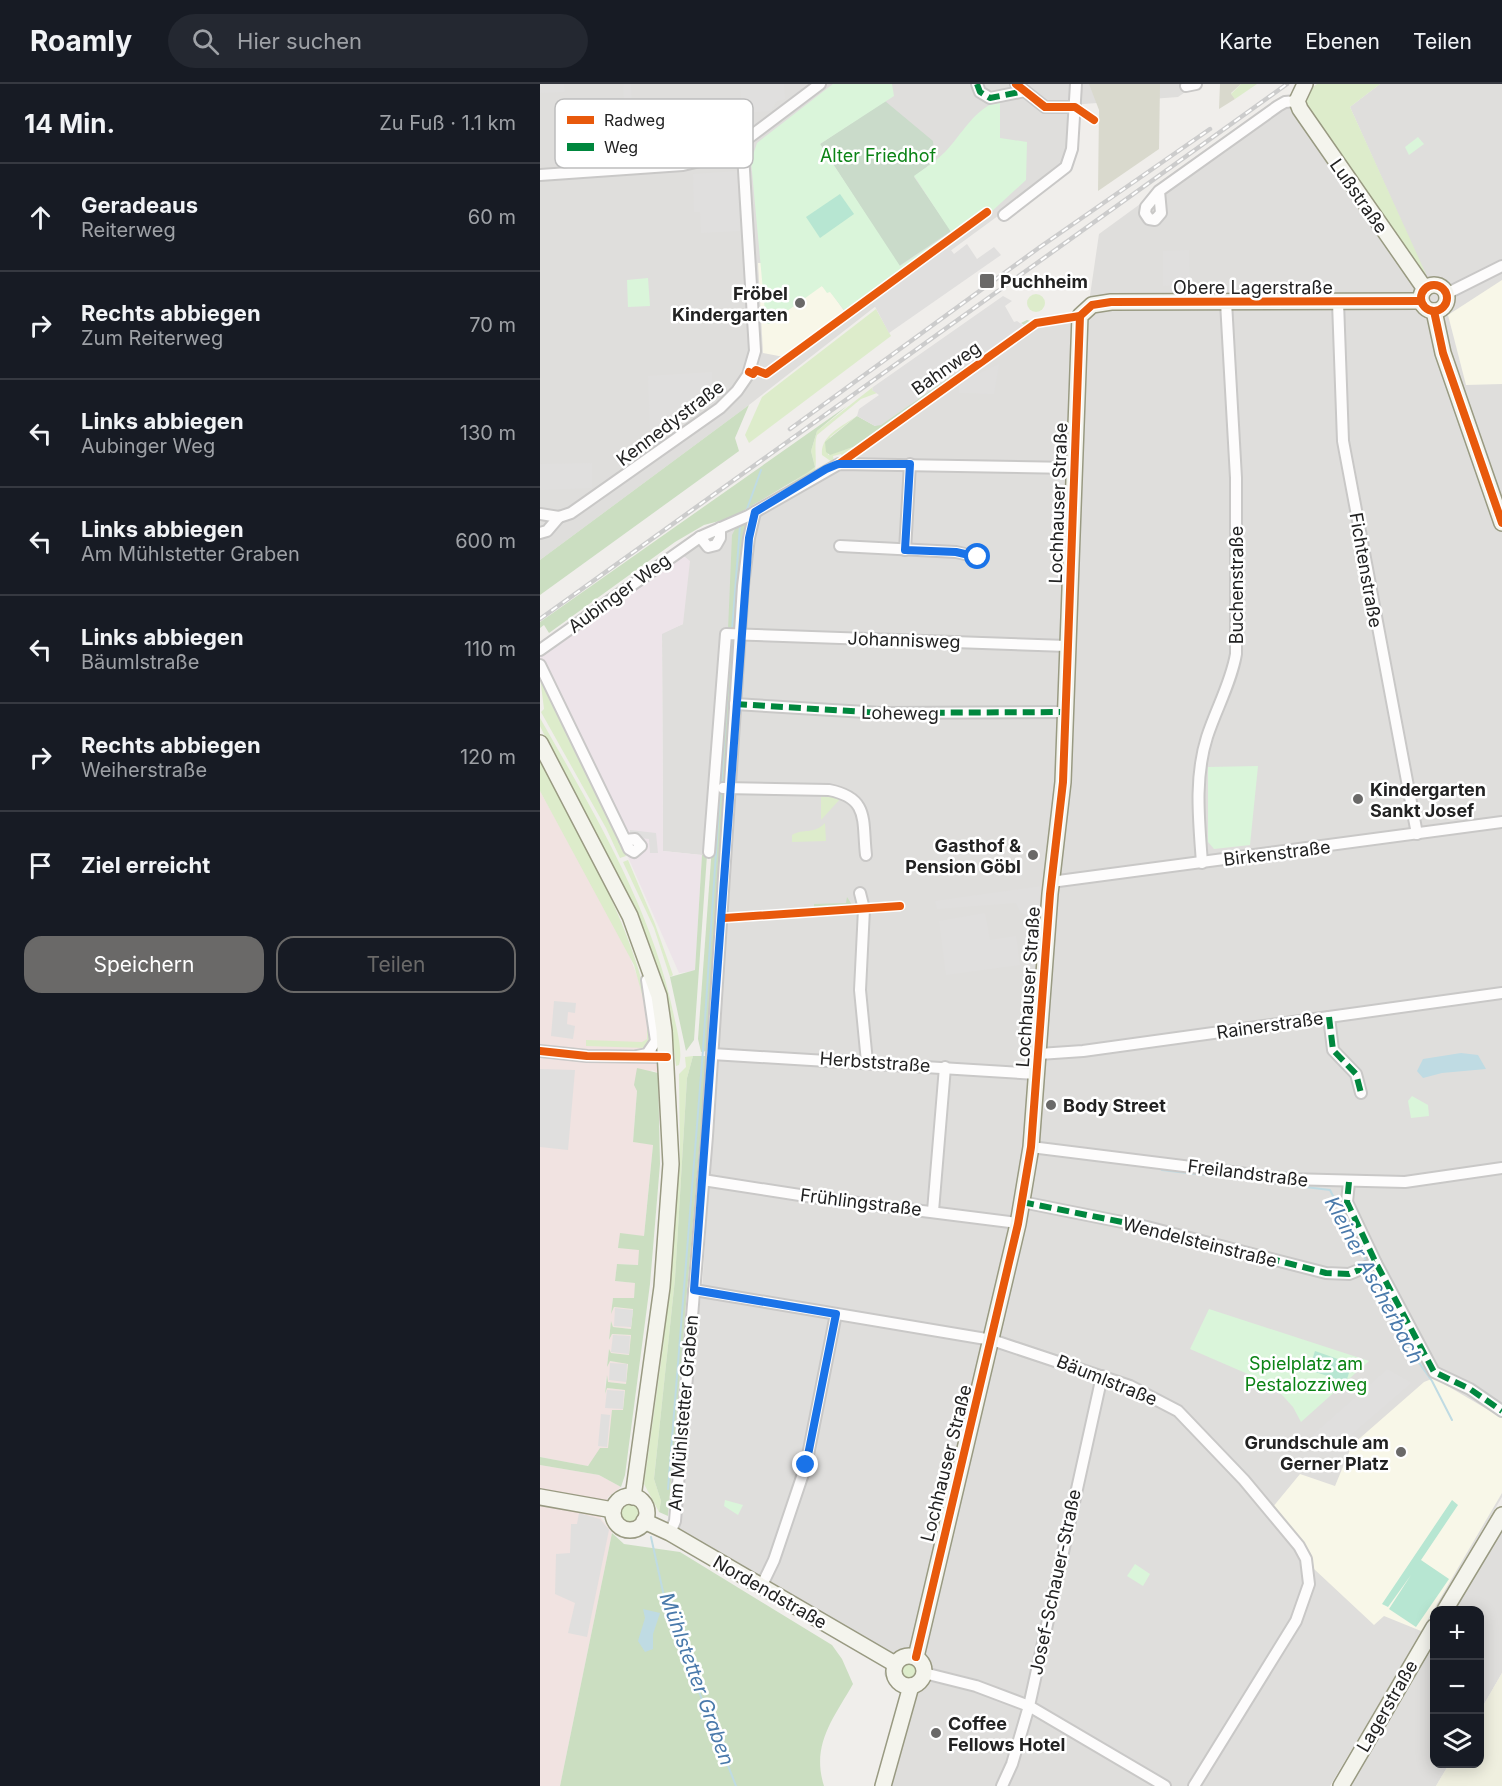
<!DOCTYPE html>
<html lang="de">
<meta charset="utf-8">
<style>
body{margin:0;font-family:Inter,sans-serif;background:#242831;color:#f1f3f6}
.controls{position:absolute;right:18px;bottom:18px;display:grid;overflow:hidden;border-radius:12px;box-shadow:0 3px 15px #0003}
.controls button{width:54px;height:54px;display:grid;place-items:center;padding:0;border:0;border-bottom:2px solid #363941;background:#171b24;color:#f1f3f6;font:30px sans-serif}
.stop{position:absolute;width:18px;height:18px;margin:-14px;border:4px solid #1a73e8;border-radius:50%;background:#fff}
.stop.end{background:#1a73e8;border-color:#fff;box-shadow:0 2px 6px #0008}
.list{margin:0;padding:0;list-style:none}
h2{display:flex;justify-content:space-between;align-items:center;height:78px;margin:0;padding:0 24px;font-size:26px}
h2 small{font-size:20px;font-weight:400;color:#9ea1a6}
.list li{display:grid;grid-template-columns:39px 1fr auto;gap:18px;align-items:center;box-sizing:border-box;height:108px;padding:0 24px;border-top:2px solid #363941}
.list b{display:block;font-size:22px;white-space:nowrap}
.list p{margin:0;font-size:20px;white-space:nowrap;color:#9ea1a6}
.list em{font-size:20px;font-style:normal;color:#9ea1a6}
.actions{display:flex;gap:12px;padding:18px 24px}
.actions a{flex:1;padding:14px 0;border:2px solid #6a6968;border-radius:18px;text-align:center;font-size:21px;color:#6a6968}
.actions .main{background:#6a6968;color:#fff}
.icon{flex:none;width:33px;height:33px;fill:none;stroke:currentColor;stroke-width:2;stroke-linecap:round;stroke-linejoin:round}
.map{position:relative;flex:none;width:962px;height:1702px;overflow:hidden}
header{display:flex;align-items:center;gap:36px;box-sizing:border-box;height:84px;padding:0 30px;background:#171b24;border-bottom:2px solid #363941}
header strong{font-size:28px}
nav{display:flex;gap:33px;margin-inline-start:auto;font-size:21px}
.search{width:420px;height:54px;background:#242831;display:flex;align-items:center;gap:15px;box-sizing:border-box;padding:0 21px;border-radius:33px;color:#9ea1a6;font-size:22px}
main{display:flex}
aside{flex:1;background:#171b24}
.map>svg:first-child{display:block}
.residential{fill:#dfdedc}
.commercial{fill:#f1e3e1}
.industrial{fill:#ede4e9}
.education{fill:#f8f7e8}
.construction{fill:#d9d9cd}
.farmland{fill:#efefdf}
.grass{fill:#ddeccb}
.forest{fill:#cbdec1}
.cemetery{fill:#cadbca}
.park{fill:#daf5da}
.pitch{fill:#b7e6d2}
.parking{fill:#e0dfde}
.water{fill:#bfdbe3}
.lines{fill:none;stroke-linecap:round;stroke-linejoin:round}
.stream{stroke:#bfdbe3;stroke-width:2}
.street-casing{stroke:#c9c8c7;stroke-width:14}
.secondary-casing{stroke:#999a82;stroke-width:18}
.street{stroke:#fdfcfc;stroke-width:10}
.secondary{stroke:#f4f4ed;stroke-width:15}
.rail-casing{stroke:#ccc;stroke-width:4.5}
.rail{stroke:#fff;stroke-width:2;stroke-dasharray:7;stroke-linecap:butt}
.quiet{stroke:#00873e;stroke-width:6;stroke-dasharray:12 6;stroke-linecap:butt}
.cycleway-casing{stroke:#fff;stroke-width:11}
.cycleway{stroke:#e8590c;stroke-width:8}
.route{stroke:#1a73e8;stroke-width:8}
.poi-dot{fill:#6a6968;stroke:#fff;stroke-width:2}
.labels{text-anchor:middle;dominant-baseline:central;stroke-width:5;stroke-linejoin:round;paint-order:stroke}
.park-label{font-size:18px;fill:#0c8416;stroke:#fff}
.street-label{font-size:18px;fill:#222;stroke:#fff}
.poi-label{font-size:18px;font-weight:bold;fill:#222;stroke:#fff;text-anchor:start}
.water-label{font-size:20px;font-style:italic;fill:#4a7aab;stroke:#fff}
.key{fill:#fff;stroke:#bdbdbd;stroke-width:1.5}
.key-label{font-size:16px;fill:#222}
</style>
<header>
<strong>Roamly</strong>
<div class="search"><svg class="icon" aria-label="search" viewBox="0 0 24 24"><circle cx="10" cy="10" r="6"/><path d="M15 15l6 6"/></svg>Hier suchen</div>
<nav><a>Karte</a><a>Ebenen</a><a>Teilen</a></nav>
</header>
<main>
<aside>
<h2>14 Min.<small>Zu Fuß · 1.1 km</small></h2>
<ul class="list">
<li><svg class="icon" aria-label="ahead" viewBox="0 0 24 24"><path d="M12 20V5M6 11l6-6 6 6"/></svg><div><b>Geradeaus</b><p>Reiterweg</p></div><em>60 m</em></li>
<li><svg class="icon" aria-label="right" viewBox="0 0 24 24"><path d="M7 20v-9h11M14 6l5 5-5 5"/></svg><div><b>Rechts abbiegen</b><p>Zum Reiterweg</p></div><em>70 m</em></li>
<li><svg class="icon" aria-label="left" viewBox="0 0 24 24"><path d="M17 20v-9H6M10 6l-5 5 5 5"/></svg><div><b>Links abbiegen</b><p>Aubinger Weg</p></div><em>130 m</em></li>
<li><svg class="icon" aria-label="left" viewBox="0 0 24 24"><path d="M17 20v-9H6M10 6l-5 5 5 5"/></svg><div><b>Links abbiegen</b><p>Am Mühlstetter Graben</p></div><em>600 m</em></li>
<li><svg class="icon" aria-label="left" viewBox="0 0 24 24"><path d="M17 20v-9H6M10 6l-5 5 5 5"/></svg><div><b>Links abbiegen</b><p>Bäumlstraße</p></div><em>110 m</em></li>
<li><svg class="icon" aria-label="right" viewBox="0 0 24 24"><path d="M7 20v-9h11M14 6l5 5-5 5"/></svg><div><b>Rechts abbiegen</b><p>Weiherstraße</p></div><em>120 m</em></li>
<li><svg class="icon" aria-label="arrive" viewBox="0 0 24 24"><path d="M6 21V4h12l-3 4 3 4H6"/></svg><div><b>Ziel erreicht</b></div></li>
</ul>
<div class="actions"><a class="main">Speichern</a><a>Teilen</a></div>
</aside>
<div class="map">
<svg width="962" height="1702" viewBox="0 0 962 1702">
<rect width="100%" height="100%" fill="#f0eeeb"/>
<g class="residential">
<polygon points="0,0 657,0 638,13 530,21 525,83 354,208 209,321 0,476"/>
<polygon points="840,0 962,0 962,1413 790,1702 338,1702 363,1610 352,1604 344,1590 348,1572 129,1441 162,1205 190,774 123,767 122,549 143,540 138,467 210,439 494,243 547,232 559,150 754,8 885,190 810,23"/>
<polygon points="962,1445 962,1589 940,1627 940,1526 912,1526"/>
<polygon points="894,1556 894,1680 909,1680 896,1702 805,1702"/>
</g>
<g class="commercial">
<polygon points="0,707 86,863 102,905 107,929 107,955 103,958 80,958 106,964 114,953 117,975 118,989 112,986 97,1006 93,1058 113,1060 104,1152 98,1181 77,1180 75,1197 96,1199 94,1214 73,1214 71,1229 74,1223 93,1224 91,1245 73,1243 71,1237 69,1256 72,1250 92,1251 89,1271 70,1269 69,1265 67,1283 69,1277 88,1279 86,1300 68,1298 66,1292 65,1310 67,1304 85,1306 83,1326 68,1364 47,1382 0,1373"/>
<polygon points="0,1381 59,1391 81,1403 68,1413 61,1434 72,1449 20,1702 0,1702"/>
</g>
<polygon class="industrial" points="138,467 150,477 143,540 122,550 123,767 162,771 155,887 139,889 0,573 0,566"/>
<g class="education">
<polygon points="218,179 243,179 290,207 305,228 244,273 223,269"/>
<polygon points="962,196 962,300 926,301 908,231"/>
<polygon points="894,1294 962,1334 962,1409 881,1547 844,1532 834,1541 774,1485 771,1470 763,1457 732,1424 760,1390 795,1402 812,1361 884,1298"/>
</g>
<g class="construction">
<polygon points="549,0 620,0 619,65 558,107 559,26"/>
<polygon points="680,0 701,0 691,9 695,15 679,25"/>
</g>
<polygon class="farmland" points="962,1589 962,1702 896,1702 909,1680 940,1680 940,1627"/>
<g class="grass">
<polygon points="701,0 717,0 695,15 691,10"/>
<path d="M777,0H840L810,23L886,190H883L765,24C764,13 768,7 777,0Z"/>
<circle cx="496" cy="219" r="9"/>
<polygon points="336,225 351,252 209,359 205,351 222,313"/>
<path d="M494,238L307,372L303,375L301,370L293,372L294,377L292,378L282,371C280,351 303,342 317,332L290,353L288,371L313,363Z"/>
<path d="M333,303L332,306L337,309L321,315L277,351C273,362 279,384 273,390C267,396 254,400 246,405L245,403L275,383L271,367L277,347Z"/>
<polygon points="0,593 86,772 80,774 66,744 1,628 4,625"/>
<path d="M0,634C54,729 112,824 134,932C137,946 143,968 139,981L136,982L131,943L121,897L0,642Z"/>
<path d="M0,676C46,765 100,852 114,953L106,964L46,962V956L102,958L107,955V929L94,881L0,707Z"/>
<polygon points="281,711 301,714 281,736"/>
<path d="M285,739L286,757L252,758V751C264,744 273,751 285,739Z"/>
<polygon points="88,776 115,840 133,891 130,893 114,844 83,778"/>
<polygon points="153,972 147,994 135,1195 114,1395 121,1417 119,1428 104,1400 123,1263 140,1076 139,990 146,983 145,973"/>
<circle cx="90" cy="1430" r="13"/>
<circle cx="369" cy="1587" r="9"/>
</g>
<g class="forest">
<polygon points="487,236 494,238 313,363 290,371 286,368 285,358 317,332 335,342 484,241 481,239"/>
<polygon points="209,321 195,354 199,367 0,511 0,476"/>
<polygon points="307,322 277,347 271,367 275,383 267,389 191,434 164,441 135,458 9,549 4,541 0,544 0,538"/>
<polygon points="210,438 197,547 188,546 192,451 196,443"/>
<polygon points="188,555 197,556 187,698 177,698"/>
<polygon points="176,707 186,708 167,967 161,968 158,955"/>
<polygon points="162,771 167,771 154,956 146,967 130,893 155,886"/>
<polygon points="307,813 314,824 274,826 274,820 306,819"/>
<polygon points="153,972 167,972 128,1432 119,1428 121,1417 114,1395 135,1195 147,994"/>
<polygon points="97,984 118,989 120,1080 110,1200 85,1391 81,1403 59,1391 0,1381 0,1373 48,1382 60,1364 68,1364 72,1326 83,1326 85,1306 67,1304 65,1310 67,1291 68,1298 86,1300 88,1280 70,1277 67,1283 69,1265 71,1269 89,1271 91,1251 72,1250 69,1256 71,1237 73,1243 91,1245 93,1225 74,1223 71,1230 73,1214 94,1214 95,1199 75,1197 77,1180 98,1181 99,1166 78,1164 80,1149 104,1152 113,1061 93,1058 97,1007 94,1001"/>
<path d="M72,1449L84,1460L140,1468L292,1561L302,1575L313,1600C293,1635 271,1661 284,1702H20Z"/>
</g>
<polygon class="cemetery" points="345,17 393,57 395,76 374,93 411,147 359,182 280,60"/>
<g class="park">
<path d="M293,0H352L354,12L280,60L360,182L411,148L374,92C384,85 396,77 405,68C424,48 433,26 460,16V54L487,58L486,96L450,129L448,126L304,226L290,208L287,209L282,202L229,240L226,239L211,77L217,59Z"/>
<polygon points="878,53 884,60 869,71 865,63"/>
<polygon points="108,194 110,222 88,223 87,196"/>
<polygon points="718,682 710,761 674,765 668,758 668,683"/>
<polygon points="872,1012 888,1021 889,1032 871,1034 868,1017"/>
<polygon points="669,1225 829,1277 761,1338 753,1323 733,1301 650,1265"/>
<polygon points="185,1416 203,1421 198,1431 184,1422"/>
<polygon points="595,1480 610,1490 603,1502 587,1492"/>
</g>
<g class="pitch">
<polygon points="300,110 314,130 280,154 266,133"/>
<polygon points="775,1267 812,1280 806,1298 769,1286"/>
<polygon points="912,1416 918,1421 881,1476 909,1495 876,1543 849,1525 871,1491 848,1523 842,1520"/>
</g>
<g class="parking">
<polygon points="0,0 24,0 25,8 0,9"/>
<polygon points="83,0 91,0 93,46 85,47"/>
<polygon points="200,0 244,0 245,15 237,17 231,27 202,29"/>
<polygon points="197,87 200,147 161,149 160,128 154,128 153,90"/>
<polygon points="427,160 437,175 454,163 461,171 349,249 331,215 407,161 414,170"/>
<polygon points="649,166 650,201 623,202 623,167"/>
<polygon points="463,212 472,217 465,222 474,238 477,237 484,242 341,341 335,342 317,332 319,325 339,311 332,306 333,303"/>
<polygon points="459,280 454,310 419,309 419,299"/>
<polygon points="172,288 172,316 152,327 151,332 145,333 118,350 110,350 108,292"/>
<polygon points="52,379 52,404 0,406 0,380"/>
<polygon points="90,746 116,749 118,769 110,769 109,755 90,753"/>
<polygon points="502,802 497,867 493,866 489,832 481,829 476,819 397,825 395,817"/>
<polygon points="445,829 450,856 476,852 480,881 406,891 399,837"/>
<polygon points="14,917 36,919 35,929 28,928 27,940 35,942 33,955 11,952"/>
<polygon points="0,985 35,986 28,1066 0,1063"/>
<polygon points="474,1169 482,1171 462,1251 456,1250"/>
<polygon points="75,1224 93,1226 91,1243 74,1242"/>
<polygon points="73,1251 90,1252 89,1270 71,1268"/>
<polygon points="70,1279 87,1280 86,1298 69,1296"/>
<polygon points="847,1285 872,1299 795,1365 771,1352"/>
<polygon points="67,1306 84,1307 83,1325 65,1324"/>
<polygon points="61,1330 70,1331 67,1363 58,1362"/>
<polygon points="39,1429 60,1435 69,1446 47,1553 28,1549 35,1519 15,1510 16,1470 30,1469 31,1440 37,1440"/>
</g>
<g class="water">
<polygon points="921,969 938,971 946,985 902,989 883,994 877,987 883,975"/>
<polygon points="103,1525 120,1529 113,1550 113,1565 105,1568 98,1557 105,1534"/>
</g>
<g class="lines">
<g class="stream">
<polyline points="207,425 221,386"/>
<polyline points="192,547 200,442"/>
<polyline points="181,702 191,555"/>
<polyline points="622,1086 790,1106 828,1180"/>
<polyline points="830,1185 867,1262 892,1297 912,1336"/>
<polyline points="128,1405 163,966 180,708"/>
<polyline points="111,1453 127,1526 196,1702"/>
</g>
<defs>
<g id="street">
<polyline points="437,0 440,8 450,14 485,7"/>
<polyline points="476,0 505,23 535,23"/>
<polyline points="646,2 656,0"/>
<polyline points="0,91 143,81 169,75 203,58 280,0"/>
<polyline points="619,107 621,129 615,136 609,135 605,129 606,123 619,107 738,22 745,18 757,17"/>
<polyline points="464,131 526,83 532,65 536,0"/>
<polyline points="906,210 962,182"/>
<polyline points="798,218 803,357 877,750"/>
<polyline points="0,430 19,433 31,429 180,324 197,307 208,291 215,267 203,70 198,61"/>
<polyline points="0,449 7,447 19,433"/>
<polyline points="160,453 168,463 176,461 180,454 180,444"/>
<polyline points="300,462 416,468 438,473"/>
<polyline points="365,466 370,380"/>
<polyline points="0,566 160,453 208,432 299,380 533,384"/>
<polyline points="0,581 85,756"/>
<polyline points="195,620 342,629 525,628"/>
<path d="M183,704L289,706C330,714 322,737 326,771"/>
<polygon points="95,755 101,762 94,768 89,765 85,756"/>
<polyline points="169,768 186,550 527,562"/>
<path d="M662,779C659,737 654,694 667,653C676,625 691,599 696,570V394L686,218"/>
<polyline points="511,798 962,738"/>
<polyline points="320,809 324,825 320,906 327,978"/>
<polyline points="789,933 793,966 816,990 821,1009"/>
<polyline points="0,967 47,972 127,973"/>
<polyline points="172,970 497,990"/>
<polyline points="499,970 543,967 962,909"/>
<polyline points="97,972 107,970 116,957 107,896"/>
<polyline points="491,1063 748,1095 865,1098 962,1084"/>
<polyline points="163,1096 279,1114 478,1139"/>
<polyline points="809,1098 807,1118 836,1179 894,1288 930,1305 962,1327"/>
<polyline points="482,1118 607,1143 786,1189 809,1190 836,1179"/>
<polyline points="393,1127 405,983"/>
<polyline points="154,1206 452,1256 590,1302 638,1327 704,1396 759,1462 766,1475 769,1500 756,1537 654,1702"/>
<polyline points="130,1449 135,1437 167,1052 203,502 209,454 215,428"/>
<polyline points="221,1503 234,1476 266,1381 296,1230"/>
<polyline points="384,1589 436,1602 489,1622 625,1702"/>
<polyline points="462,1702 472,1680 489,1622 562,1292"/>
</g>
<g id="secondary">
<polyline points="765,0 757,17 760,25 885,205"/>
<circle cx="894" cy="214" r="13"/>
<polyline points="894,227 903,269 962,439"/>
<polyline points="0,659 90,832 119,912 124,947 131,1080 122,1203 93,1413"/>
<circle cx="90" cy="1429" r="17"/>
<polyline points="0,1413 73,1426"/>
<polyline points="104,1437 130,1449 355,1580"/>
<polyline points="905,1526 962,1431"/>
<circle cx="369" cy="1587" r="15"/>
<polyline points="376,1573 478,1140 491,1063 510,810 523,698 540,232 552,221 571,218 881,217"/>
<polyline points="343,1702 371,1602"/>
<polyline points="801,1702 894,1543"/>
</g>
</defs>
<use href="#street" class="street-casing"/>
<use href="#secondary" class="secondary-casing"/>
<use href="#street" class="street"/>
<use href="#secondary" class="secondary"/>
<defs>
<g id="rail">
<polyline points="250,345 500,163 670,45"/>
<polyline points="0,535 747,0"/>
</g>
</defs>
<use href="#rail" class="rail-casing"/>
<use href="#rail" class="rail"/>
<g class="quiet">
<polyline points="437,0 440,8 450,14 485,7"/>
<polyline points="195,620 342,629 525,628"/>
<polyline points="789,933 793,966 816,990 821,1009"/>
<polyline points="809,1098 807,1118 836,1179 894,1288 930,1305 962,1327"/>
<polyline points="482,1118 607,1143 786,1189 809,1190 836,1179"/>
</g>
<defs>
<g id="cycleway">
<polyline points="476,0 505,23 535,23 554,36"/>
<circle cx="894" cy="214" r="13"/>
<polyline points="894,227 903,269 962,439"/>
<polyline points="209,288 213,290 216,286 226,290 447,128"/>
<polyline points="299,380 496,239 540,232"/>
<polyline points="184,834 360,822"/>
<polyline points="0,967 47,972 127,973"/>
<polyline points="376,1573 478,1140 491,1063 510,810 523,698 540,232 552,221 571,218 881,217"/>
</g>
</defs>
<use href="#cycleway" class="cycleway-casing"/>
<use href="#cycleway" class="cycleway"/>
</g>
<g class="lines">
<polyline class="route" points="266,1381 296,1230 154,1206 209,454 215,428 286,385 298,380 370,380 365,466 416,468 438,473"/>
</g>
<g class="poi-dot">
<rect x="439" y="189" width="16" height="16" rx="3"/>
<circle cx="260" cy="219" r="6"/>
<circle cx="818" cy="715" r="6"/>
<circle cx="493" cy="771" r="6"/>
<circle cx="511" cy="1021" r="6"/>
<circle cx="861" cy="1368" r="6"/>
<circle cx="396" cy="1649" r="6"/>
</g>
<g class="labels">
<g class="park-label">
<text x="338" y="71">Alter Friedhof</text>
<text x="766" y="1279">Spielplatz am<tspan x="766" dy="21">Pestalozziweg</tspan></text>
</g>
<g class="street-label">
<text transform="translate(819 112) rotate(55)">Lußstraße</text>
<text x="713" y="203">Obere Lagerstraße</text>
<text transform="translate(406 284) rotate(-35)">Bahnweg</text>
<text transform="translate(130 339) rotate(-37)">Kennedystraße</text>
<text transform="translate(518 419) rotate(-88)">Lochhauser Straße</text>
<text transform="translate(826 486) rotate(80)">Fichtenstraße</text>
<text transform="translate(696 501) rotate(-90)">Buchenstraße</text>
<text transform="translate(79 509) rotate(-36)">Aubinger Weg</text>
<text transform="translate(364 556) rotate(2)">Johannisweg</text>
<text transform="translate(360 629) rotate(1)">Loheweg</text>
<text transform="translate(737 769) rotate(-7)">Birkenstraße</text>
<text transform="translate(488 903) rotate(-86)">Lochhauser Straße</text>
<text transform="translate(730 941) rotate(-8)">Rainerstraße</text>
<text transform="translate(335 978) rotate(4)">Herbststraße</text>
<text transform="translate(708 1089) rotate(7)">Freilandstraße</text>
<text transform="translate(321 1118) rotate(7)">Frühlingstraße</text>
<text transform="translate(660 1158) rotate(14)">Wendelsteinstraße</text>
<text transform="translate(567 1296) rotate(22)">Bäumlstraße</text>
<text transform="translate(143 1329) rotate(-85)">Am Mühlstetter Graben</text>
<text transform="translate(406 1379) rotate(-76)">Lochhauser Straße</text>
<text transform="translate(515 1498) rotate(-78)">Josef-Schauer-Straße</text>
<text transform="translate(230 1508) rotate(30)">Nordendstraße</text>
<text transform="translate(847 1622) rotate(-60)">Lagerstraße</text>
</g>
<g class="poi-label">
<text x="460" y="197">Puchheim</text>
<text x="248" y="209" text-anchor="end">Fröbel<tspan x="248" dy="21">Kindergarten</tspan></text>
<text x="830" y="705">Kindergarten<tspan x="830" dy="21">Sankt Josef</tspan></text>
<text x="481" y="761" text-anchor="end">Gasthof &amp;<tspan x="481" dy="21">Pension Göbl</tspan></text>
<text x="523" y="1021">Body Street</text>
<text x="849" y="1358" text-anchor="end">Grundschule am<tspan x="849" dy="21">Gerner Platz</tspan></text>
<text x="408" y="1639">Coffee<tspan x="408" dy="21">Fellows Hotel</tspan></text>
</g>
<g class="water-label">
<text transform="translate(834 1196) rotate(62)">Kleiner Ascherbach</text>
<text transform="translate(157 1595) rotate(70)">Mühlstetter Graben</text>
</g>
</g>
<rect x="15" y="15" width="198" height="69" rx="9" class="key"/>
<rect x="27" y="32" width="27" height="8" fill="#e8590c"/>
<rect x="27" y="59" width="27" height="8" fill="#00873e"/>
<g class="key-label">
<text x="64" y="42">Radweg</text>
<text x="64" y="69">Weg</text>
</g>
</svg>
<div class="controls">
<button>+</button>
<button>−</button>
<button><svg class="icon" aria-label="layers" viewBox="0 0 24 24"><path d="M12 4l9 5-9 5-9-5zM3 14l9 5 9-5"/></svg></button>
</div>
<div class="stop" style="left:438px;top:473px"></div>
<div class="stop end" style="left:266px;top:1381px"></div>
</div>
</main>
